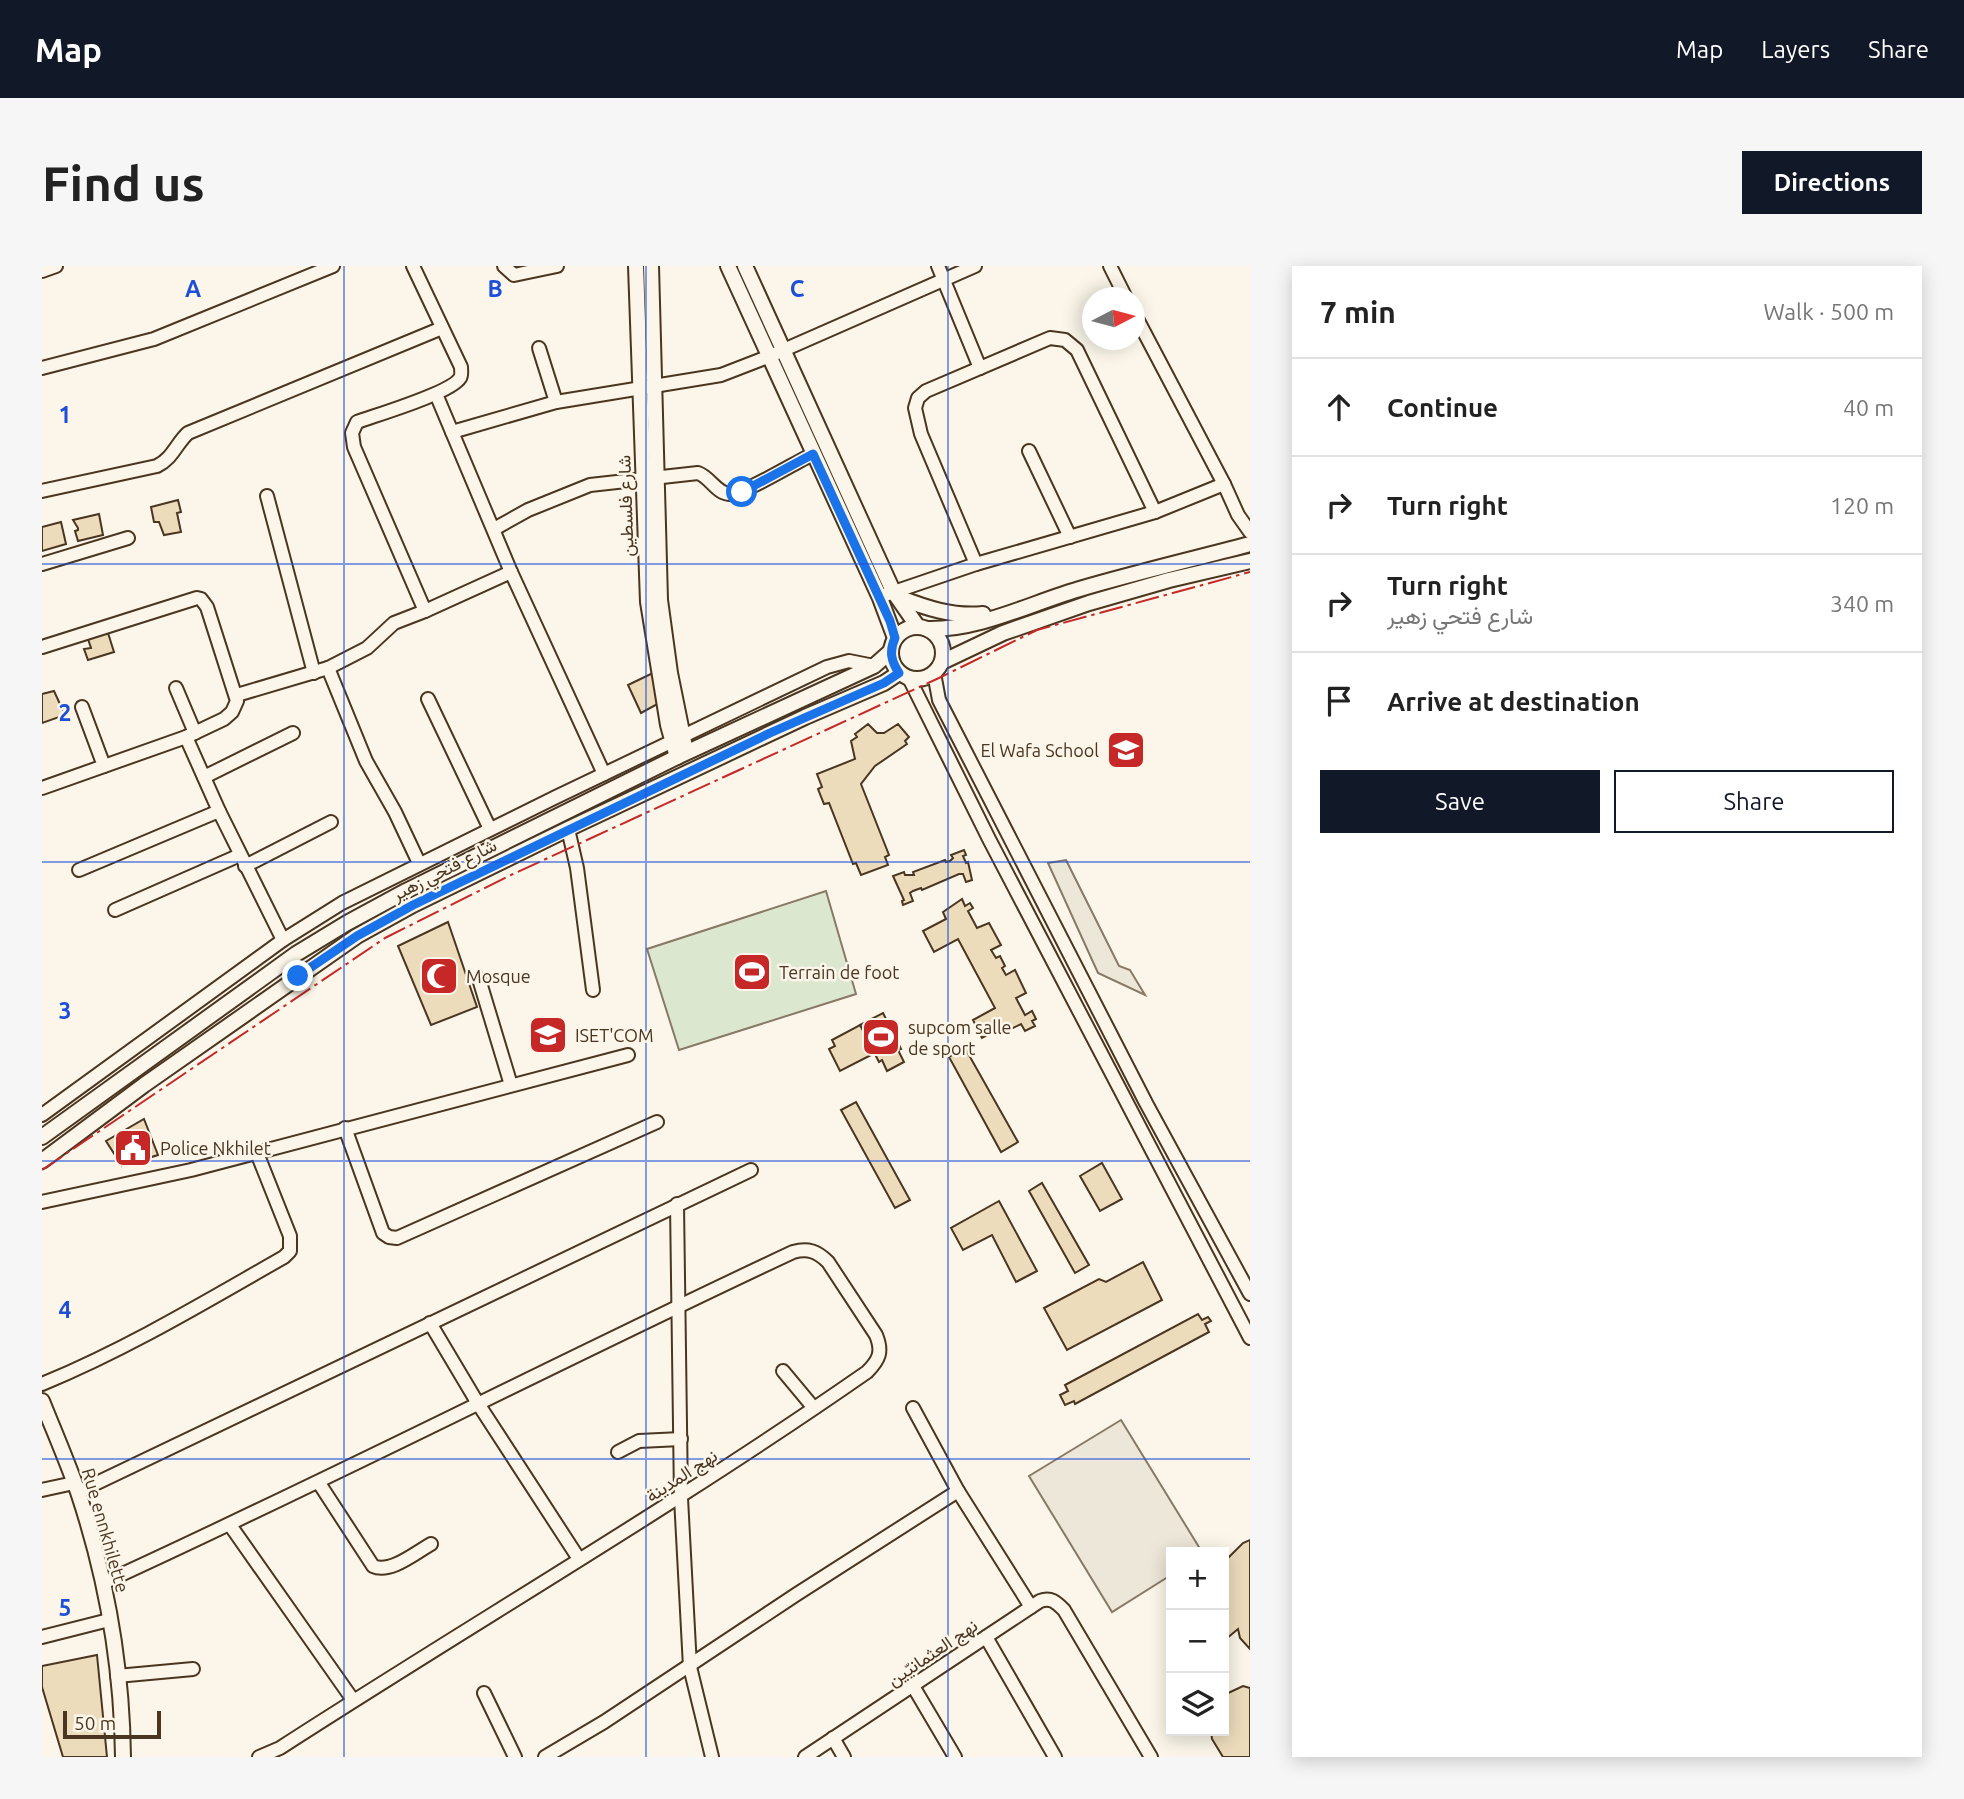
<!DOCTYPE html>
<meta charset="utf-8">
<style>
body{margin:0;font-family:Ubuntu,Vazirmatn,sans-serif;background:#f6f6f6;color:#222}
.controls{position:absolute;right:21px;bottom:21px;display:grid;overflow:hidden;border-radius:0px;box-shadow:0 4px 18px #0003}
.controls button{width:63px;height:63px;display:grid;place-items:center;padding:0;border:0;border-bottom:2px solid #e0e0e0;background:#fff;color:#222;font:35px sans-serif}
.compass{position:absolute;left:1040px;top:21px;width:63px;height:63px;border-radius:50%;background:#fff;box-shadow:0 4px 18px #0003;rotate:84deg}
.scale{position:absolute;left:21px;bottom:18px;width:98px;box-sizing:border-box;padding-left:7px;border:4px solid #4a3520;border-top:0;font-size:19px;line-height:24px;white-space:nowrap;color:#4a3520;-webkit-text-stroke:5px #fbf6e9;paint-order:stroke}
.stop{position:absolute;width:21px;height:21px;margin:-16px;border:5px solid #1a73e8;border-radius:50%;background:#fff}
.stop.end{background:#1a73e8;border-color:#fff;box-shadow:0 2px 7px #0008}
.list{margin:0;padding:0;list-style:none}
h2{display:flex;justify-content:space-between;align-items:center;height:91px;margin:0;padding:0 28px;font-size:30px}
h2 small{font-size:23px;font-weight:400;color:#767676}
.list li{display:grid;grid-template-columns:46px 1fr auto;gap:21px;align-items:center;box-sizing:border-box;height:98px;padding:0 28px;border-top:2px solid #e0e0e0}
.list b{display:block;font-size:26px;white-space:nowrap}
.list p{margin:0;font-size:23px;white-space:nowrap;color:#767676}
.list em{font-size:23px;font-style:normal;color:#767676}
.actions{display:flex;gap:14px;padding:21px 28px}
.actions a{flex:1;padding:16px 0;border:2px solid #111827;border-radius:0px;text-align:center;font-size:24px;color:#111827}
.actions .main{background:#111827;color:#fff}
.icon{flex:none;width:38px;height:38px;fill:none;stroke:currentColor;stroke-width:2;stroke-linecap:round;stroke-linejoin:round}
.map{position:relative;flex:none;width:1208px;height:1491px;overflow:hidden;border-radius:0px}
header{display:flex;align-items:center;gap:42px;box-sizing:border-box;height:98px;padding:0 35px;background:#111827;color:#fff}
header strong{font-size:33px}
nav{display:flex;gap:38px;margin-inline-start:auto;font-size:24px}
.intro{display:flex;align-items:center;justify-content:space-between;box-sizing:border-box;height:168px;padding:0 42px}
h1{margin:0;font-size:49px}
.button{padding:18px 32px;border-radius:0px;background:#111827;color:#fff;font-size:24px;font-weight:700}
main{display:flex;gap:42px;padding:0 42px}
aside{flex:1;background:#fff;border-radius:0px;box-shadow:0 4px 18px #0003}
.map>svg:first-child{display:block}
.green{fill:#dce7d0;stroke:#887966;stroke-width:2}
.parking{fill:#ede7d9;stroke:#887966;stroke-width:2}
.building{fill:#ecdcbc;stroke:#4a3520;stroke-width:2}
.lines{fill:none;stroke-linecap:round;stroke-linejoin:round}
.minor-casing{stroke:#4a3520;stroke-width:16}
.tertiary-casing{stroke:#4a3520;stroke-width:18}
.minor{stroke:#fbf6e9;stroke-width:12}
.tertiary{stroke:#fbf6e9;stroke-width:14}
.power{stroke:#c62828;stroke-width:2;stroke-dasharray:24 5 3.5 5;stroke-linecap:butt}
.route{stroke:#1a73e8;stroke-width:9}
.grid{fill:none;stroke:#1d4ed8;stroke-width:2;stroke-opacity:0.55}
.labels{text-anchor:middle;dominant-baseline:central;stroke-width:5;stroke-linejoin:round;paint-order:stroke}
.street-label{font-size:18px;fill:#4a3520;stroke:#fbf6e9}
.poi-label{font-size:18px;fill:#4a3520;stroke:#fbf6e9;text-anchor:start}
.grid-label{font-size:23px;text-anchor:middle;font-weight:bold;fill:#1d4ed8;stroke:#fbf6e9;stroke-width:5;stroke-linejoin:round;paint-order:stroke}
</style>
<header>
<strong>Map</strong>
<nav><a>Map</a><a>Layers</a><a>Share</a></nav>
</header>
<div class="intro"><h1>Find us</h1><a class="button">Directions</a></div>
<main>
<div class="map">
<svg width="1208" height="1491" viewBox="0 0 1208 1491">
<rect width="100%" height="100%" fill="#fbf6e9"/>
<polygon class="green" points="784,625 814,728 637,784 605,683"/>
<g class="parking">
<polygon points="1024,594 1077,700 1088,704 1103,729 1056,707 1006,597"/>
<polygon points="1079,1154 1160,1286 1129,1286 1129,1309 1070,1346 987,1210"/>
</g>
<g class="building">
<polygon points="136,234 139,246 135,247 139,266 122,269 117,256 112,256 109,241"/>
<polygon points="57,248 61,269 36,275 33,265 36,264 36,262 31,254"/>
<polygon points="19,256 24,278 0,285 0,261"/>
<polygon points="66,367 72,386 46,394 42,383 49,382 46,373"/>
<polygon points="615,405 621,435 599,447 586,419"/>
<polygon points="12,425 23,449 0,457 0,428"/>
<polygon points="826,458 835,467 842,467 856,458 867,471 863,475 865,478 833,500 819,518 847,589 843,591 846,599 819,609 814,597 811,598 787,537 782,538 776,523 780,521 775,508 813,493 809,475 815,471 813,468"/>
<polygon points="922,584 924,589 921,590 924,597 926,596 930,614 924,616 921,608 917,608 880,624 879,622 871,625 868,627 871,635 861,639 860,635 862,634 851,610 862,606 863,609 872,609 871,606 903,594 904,596 908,595 911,592 909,589"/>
<polygon points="920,633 923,640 928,637 931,642 926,645 935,662 947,657 959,679 949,684 954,692 958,690 963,700 960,702 964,709 973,704 984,727 974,732 983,749 990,745 994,753 990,755 993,760 983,765 979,758 965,765 962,760 940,772 931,754 953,742 924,688 916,673 892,686 881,665 904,653 901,646"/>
<polygon points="406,656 435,741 389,759 356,680"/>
<polygon points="841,747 859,783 856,784 862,796 845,805 840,794 837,796 818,759"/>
<polygon points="818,759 833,787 798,805 787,783 793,780 790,774"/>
<polygon points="923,782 976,876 959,886 907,791"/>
<polygon points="814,836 868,934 853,942 799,844"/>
<polygon points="102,853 116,889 80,900 64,875"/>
<polygon points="1060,897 1080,933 1058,945 1038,910"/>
<polygon points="1000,917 1047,999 1033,1007 987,925"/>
<polygon points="957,935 995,1005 974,1016 950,969 921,984 909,962"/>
<polygon points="1101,996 1120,1034 1025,1084 1002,1042 1057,1013 1064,1016"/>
<polygon points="1156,1048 1160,1054 1166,1051 1169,1055 1163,1058 1167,1066 1033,1138 1032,1135 1023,1139 1018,1129 1026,1125 1023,1119"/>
<polygon points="1208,1274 1208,1383 1198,1372 1196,1363 1184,1373 1182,1366 1182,1296 1201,1277"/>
<polygon points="55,1389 65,1491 21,1491 0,1421 0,1400"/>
<polygon points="1201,1420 1208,1422 1208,1491 1181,1491 1170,1473 1169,1465 1182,1465 1182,1429"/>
</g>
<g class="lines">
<defs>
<g id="minor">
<path d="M371,0L419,101C419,104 420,109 418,112C409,127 334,149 315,156L310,167L312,181L383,345L469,306"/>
<polyline points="462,0 472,9 515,0"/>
<polyline points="896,0 938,102"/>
<polyline points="1068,0 1084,32"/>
<polyline points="0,5 14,0"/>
<polyline points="1092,47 1182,218 1196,249 1208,266"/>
<polyline points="497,82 514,136"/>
<polyline points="0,102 112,73 291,0"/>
<polyline points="394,128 469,306 562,508"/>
<polyline points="410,166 514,136 679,109 728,90 933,0"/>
<polyline points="987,185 1028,271"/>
<path d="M0,225L115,200C131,192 134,178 146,167L400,62"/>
<polyline points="225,230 272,407"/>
<path d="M452,263L486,244L548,219L656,207C668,211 674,227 687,228C699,230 756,195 771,188"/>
<polyline points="0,298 86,272"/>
<polyline points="934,298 879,168 873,142 876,132 884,125 1008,72 1023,74 1035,84 1113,246"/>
<polyline points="843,329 934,298 1113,246 1182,218"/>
<polyline points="0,381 155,332 159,333 165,341 195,435 190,446 182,453 144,471 0,522"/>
<polyline points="286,402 324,495 353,546 377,597"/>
<polyline points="892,407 897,434 1104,837 1208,1028"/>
<polyline points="867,412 947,573 1208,1072"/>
<polyline points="134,422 153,467"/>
<polyline points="195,429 286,402 325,382 352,357 383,345"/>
<polyline points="386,433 448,563"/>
<polyline points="40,441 62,500"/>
<polyline points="144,471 177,545 241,674"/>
<polyline points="162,511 251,467"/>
<polyline points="526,563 535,602 551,724"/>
<polyline points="203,600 289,556"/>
<polyline points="37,604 177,545"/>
<polyline points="73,644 198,589"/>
<polyline points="437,713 469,819"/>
<polyline points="0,849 241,674 300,637 514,531 785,401 807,395 832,400"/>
<polyline points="303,862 341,967 347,971 355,972 615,856"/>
<polyline points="0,936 149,904 586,789"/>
<polyline points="635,938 639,1232 648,1401 670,1491"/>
<polyline points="388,1057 435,1136 537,1293"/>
<polyline points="741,1105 771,1141"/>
<path d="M0,1118C85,1083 163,1036 242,991L248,985V970L215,887"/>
<polyline points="871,1142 916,1225 989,1341"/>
<polyline points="576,1186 597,1175 639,1173"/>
<path d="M277,1217L331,1300C348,1308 373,1287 389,1278"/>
<polyline points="0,1224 32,1217"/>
<polyline points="36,1226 709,904"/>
<polyline points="188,1259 311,1434"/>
<path d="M61,1317C293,1211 520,1094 751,986C766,982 775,985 786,996L834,1069C841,1086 837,1094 825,1106C634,1239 433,1356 238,1482L217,1491"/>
<polyline points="0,1371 67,1354"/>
<polyline points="944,1371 1013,1491"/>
<polyline points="75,1410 151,1403"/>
<polyline points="871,1420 913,1491"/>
<polyline points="442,1427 473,1491"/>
<polyline points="791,1472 802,1491"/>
<polyline points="503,1491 562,1456 755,1328 916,1225"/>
<path d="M763,1491L998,1335C1009,1331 1014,1336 1022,1344L1109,1491"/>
</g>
<g id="tertiary">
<polyline points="594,0 606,336 626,459 635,491"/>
<polyline points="609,0 618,334 628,407 644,486"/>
<polyline points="686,0 838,332 853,372"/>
<polyline points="703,0 851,325 876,361"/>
<path d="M856,331C884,342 911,351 941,348"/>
<circle cx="875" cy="387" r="26"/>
<path d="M886,363C939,364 991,336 1041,322C1096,306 1152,293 1208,278"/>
<polyline points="900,396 961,367 1047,337 1127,314 1208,295"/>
<polyline points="0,871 254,688 305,657 364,625 635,491 832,400 849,385"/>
<polyline points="0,895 102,819 315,670 371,639 526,563 763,451 842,417 857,407"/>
<path d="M0,1135C12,1165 25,1195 36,1226C64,1310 80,1402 81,1491"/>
</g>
</defs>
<use href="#minor" class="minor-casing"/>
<use href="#tertiary" class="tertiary-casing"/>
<use href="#minor" class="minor"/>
<use href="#tertiary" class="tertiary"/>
<polyline class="power" points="0,904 343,672 469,609 897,412 995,364 1208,306"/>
</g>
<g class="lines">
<path class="route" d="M256,710L315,670L371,639L728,467L842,417L857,407C849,395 847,385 853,372L848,355L771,188L700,226"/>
</g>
<path class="grid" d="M302,0V1491M604,0V1491M906,0V1491M0,298H1208M0,596H1208M0,895H1208M0,1193H1208"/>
<defs>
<symbol id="school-square" viewBox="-11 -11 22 22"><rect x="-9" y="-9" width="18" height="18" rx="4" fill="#c62828" stroke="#fbf6e9"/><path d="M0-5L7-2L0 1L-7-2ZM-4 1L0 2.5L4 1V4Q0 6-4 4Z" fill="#fff"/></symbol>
<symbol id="stadium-square" viewBox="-11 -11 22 22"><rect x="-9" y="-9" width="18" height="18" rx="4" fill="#c62828" stroke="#fbf6e9"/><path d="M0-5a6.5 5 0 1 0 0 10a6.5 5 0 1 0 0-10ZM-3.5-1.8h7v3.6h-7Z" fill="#fff"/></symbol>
<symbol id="mosque-square" viewBox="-11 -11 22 22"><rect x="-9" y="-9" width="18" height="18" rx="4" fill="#c62828" stroke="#fbf6e9"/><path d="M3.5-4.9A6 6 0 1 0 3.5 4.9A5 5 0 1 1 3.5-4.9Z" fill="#fff"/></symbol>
<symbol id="civic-square" viewBox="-11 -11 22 22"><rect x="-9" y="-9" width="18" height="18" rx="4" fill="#c62828" stroke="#fbf6e9"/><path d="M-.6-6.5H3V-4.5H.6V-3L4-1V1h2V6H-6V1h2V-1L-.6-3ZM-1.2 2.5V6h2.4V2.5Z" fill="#fff"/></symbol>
</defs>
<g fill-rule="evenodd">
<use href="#school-square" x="1062" y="462" width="44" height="44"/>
<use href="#stadium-square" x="688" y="684" width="44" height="44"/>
<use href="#mosque-square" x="375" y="688" width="44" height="44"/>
<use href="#school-square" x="484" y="747" width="44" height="44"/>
<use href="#stadium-square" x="817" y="749" width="44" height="44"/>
<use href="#civic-square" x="69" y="860" width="44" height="44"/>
</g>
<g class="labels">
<g class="street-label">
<text transform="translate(583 240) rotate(-92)">شارع فلسطين</text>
<text transform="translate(402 603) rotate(-27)">شارع فتحي زهير</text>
<text transform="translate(639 1209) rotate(-33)">نهج المدينة</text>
<text transform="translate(64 1264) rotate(74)">Rue ennkhilette</text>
<text transform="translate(890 1386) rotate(-34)">نهج العثمانيّين</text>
</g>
<g class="poi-label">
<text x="1057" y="484" text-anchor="end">El Wafa School</text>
<text x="737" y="706">Terrain de foot</text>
<text x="424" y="710">Mosque</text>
<text x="866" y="761">supcom salle<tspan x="866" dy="21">de sport</tspan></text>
<text x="533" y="769">ISET'COM</text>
<text x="118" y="882">Police Nkhilet</text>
</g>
</g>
<g class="grid-label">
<text x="151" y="31">A</text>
<text x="453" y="31">B</text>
<text x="755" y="31">C</text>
<text x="23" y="157">1</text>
<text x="23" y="455">2</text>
<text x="23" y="753">3</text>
<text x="23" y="1052">4</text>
<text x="23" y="1350">5</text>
</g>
</svg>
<div class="controls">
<button>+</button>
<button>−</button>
<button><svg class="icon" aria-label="layers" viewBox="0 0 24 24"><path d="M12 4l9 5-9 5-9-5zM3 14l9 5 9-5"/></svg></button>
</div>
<svg class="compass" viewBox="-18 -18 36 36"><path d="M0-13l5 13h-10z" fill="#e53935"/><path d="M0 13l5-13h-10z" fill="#767676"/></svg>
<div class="scale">50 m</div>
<div class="stop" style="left:700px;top:226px"></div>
<div class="stop end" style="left:256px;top:710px"></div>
</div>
<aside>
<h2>7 min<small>Walk · 500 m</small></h2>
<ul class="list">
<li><svg class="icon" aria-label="ahead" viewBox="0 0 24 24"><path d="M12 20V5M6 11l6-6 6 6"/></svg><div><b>Continue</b></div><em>40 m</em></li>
<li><svg class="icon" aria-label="right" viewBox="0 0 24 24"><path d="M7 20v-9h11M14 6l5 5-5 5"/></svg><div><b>Turn right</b></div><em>120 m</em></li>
<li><svg class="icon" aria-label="right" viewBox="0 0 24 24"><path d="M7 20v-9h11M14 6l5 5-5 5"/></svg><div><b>Turn right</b><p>شارع فتحي زهير</p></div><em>340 m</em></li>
<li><svg class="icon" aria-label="arrive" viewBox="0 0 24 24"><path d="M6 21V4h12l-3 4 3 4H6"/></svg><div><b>Arrive at destination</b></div></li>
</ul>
<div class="actions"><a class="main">Save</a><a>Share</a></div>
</aside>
</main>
